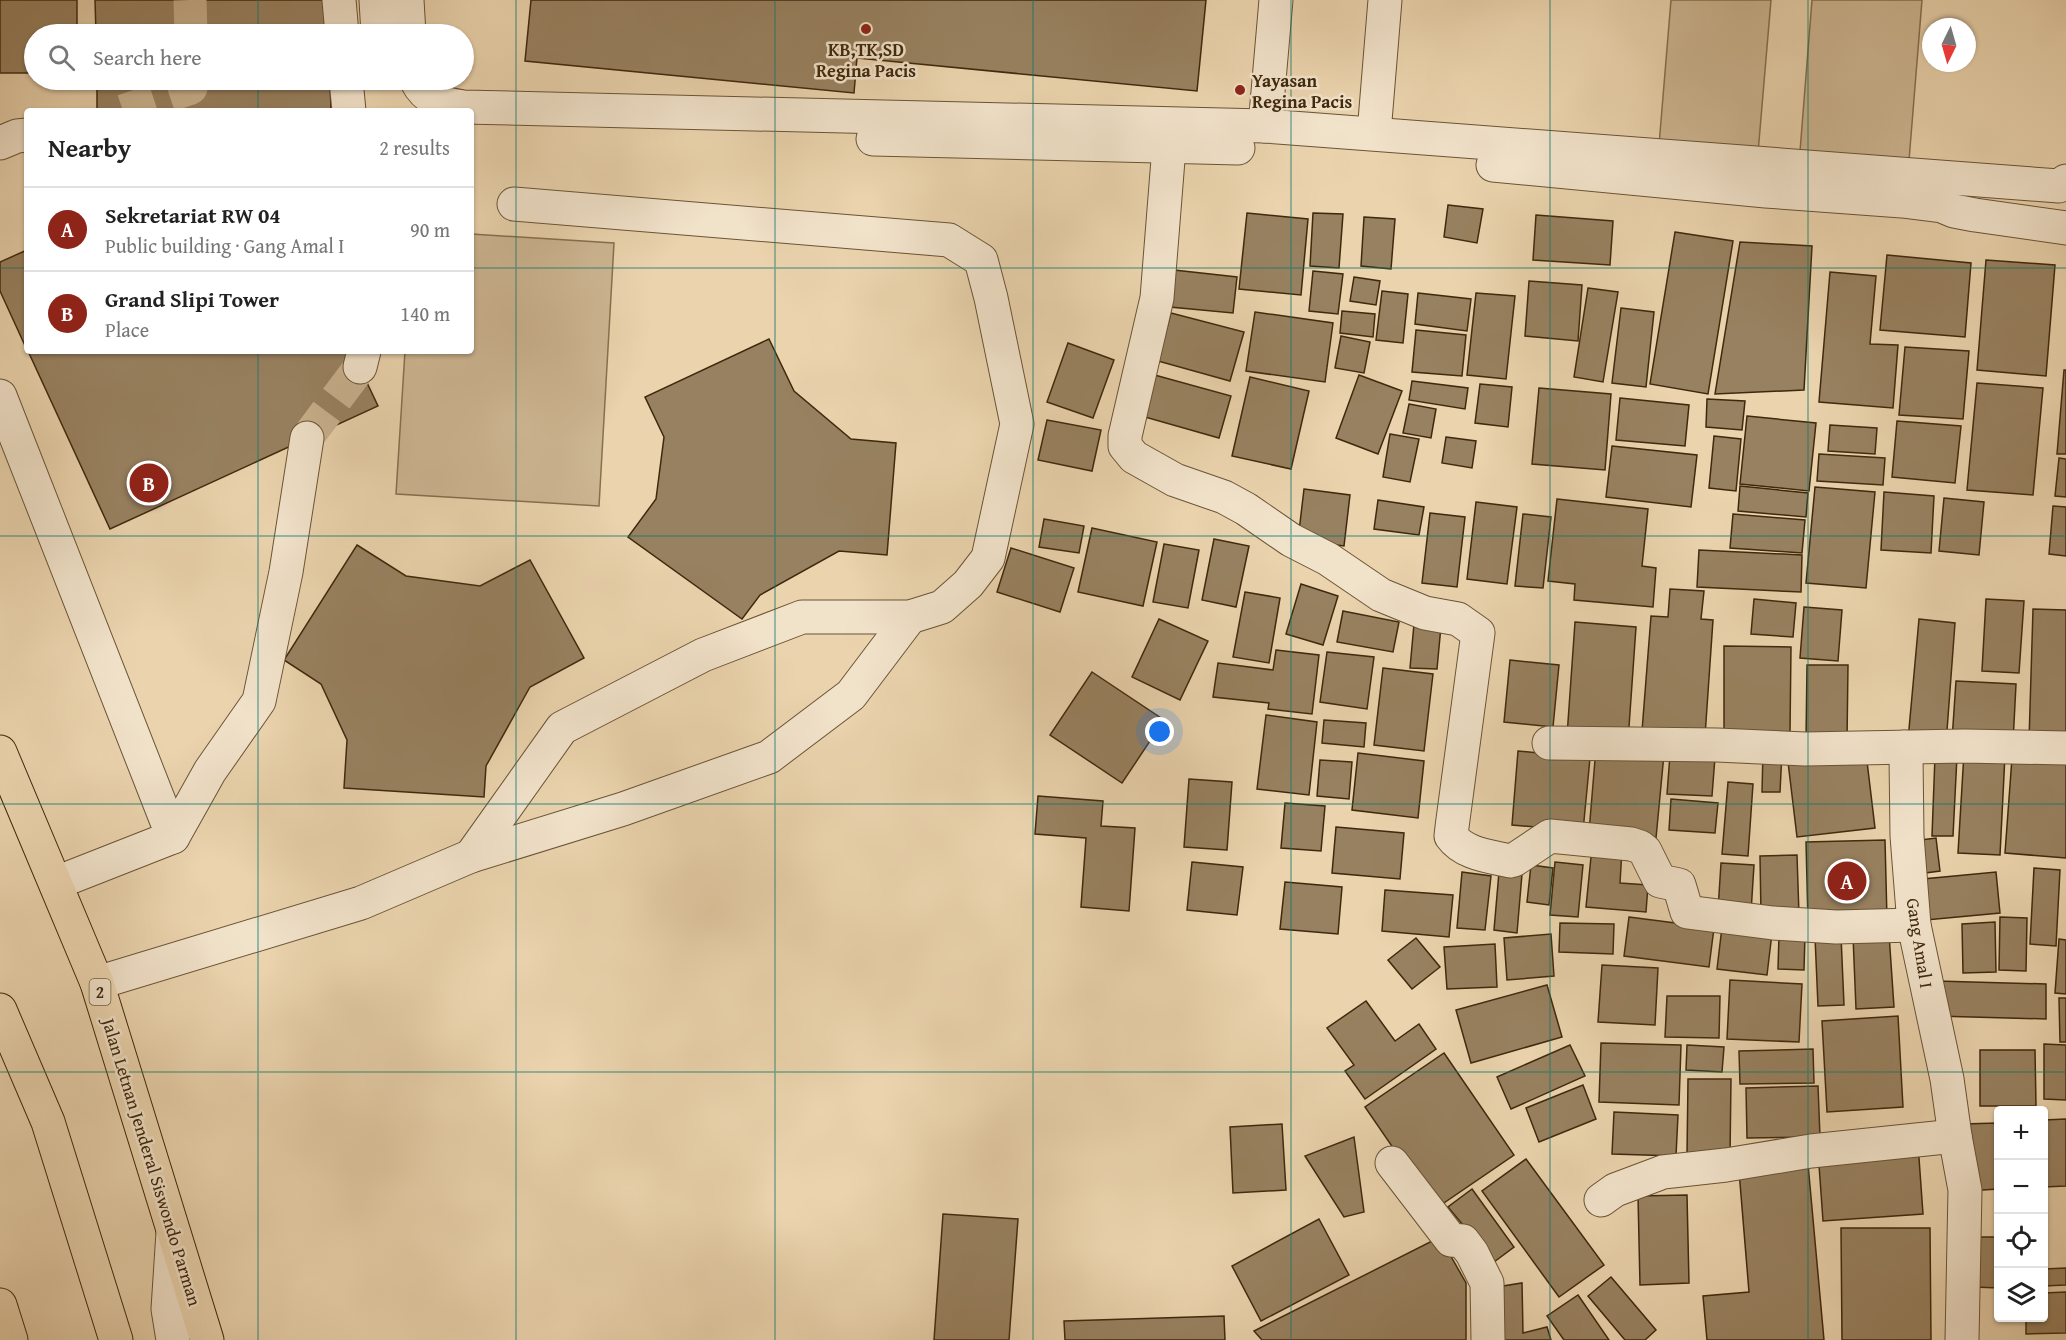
<!DOCTYPE html>
<meta charset="utf-8">
<style>
body{margin:0;font-family:"Gentium Book Plus",serif;background:#f2f2f2;color:#222}
.controls{position:absolute;right:18px;bottom:18px;display:grid;overflow:hidden;border-radius:6px;box-shadow:0 2px 4px #0004}
.controls button{width:54px;height:54px;display:grid;place-items:center;padding:0;border:0;border-bottom:2px solid #e0e0e0;background:#fff;color:#222;font:30px sans-serif}
.compass{position:absolute;left:1922px;top:18px;width:54px;height:54px;border-radius:50%;background:#fff;box-shadow:0 2px 4px #0004;rotate:185deg}
.you{position:absolute;left:1160px;top:732px;width:21px;height:21px;margin:-15px;border:4px solid #fff;border-radius:50%;background:#1a73e8;box-shadow:0 0 0 9px #1a73e833}
.badge{display:grid;place-items:center;width:39px;height:39px;border-radius:50%;background:#8f2418;color:#fff;font-size:20px;font-weight:700}
.pin{position:absolute;translate:-50% -50%;border:3px solid #fff;box-shadow:0 2px 6px #0006}
.list{margin:0;padding:0;list-style:none}
h2{display:flex;justify-content:space-between;align-items:center;height:78px;margin:0;padding:0 24px;font-size:26px}
h2 small{font-size:20px;font-weight:400;color:#767676}
.list li{display:grid;grid-template-columns:39px 1fr auto;gap:18px;align-items:center;box-sizing:border-box;height:84px;padding:0 24px;border-top:2px solid #e0e0e0}
.list b{display:block;font-size:22px;white-space:nowrap}
.list p{margin:0;font-size:20px;white-space:nowrap;color:#767676}
.list em{font-size:20px;font-style:normal;color:#767676}
.icon{flex:none;width:33px;height:33px;fill:none;stroke:currentColor;stroke-width:2;stroke-linecap:round;stroke-linejoin:round}
.map{position:relative;flex:none;width:2066px;height:1340px;overflow:hidden}
.search{position:absolute;background:#fff;box-shadow:0 2px 4px #0004;left:24px;top:24px;width:450px;height:66px;display:flex;align-items:center;gap:15px;box-sizing:border-box;padding:0 21px;border-radius:33px;color:#767676;font-size:22px}
.panel{position:absolute;background:#fff;box-shadow:0 2px 4px #0004;left:24px;top:108px;width:450px;height:246px;border-radius:6px}
.map>svg:first-child{display:block}
.green{fill:#cdb692;stroke:#867050;stroke-width:1.5}
.building{fill:#988160;stroke:#3f290d;stroke-width:1.5}
.lines{fill:none;stroke-linecap:round;stroke-linejoin:round}
.minor-tunnel{stroke:#c8b18d;stroke-width:33;stroke-dasharray:33 16;stroke-linecap:butt}
.minor-casing{stroke:#6a5435;stroke-width:35}
.highway-casing{stroke:#3f290d;stroke-width:35}
.minor{stroke:#f1e2ca;stroke-width:33}
.highway{stroke:#ead3ad;stroke-width:33}
.grid{fill:none;stroke:#0f766e;stroke-width:1.5;stroke-opacity:0.55}
.poi-dot{fill:#8f2418;stroke:#f1e2ca;stroke-width:2}
.labels{text-anchor:middle;dominant-baseline:central;stroke-width:5;stroke-linejoin:round;paint-order:stroke}
.shield{fill:#f1e2ca;stroke:#746046;stroke-width:1.5}
.shield-label{font-size:16px;font-weight:bold;fill:#3f290d}
.poi-label{font-size:18px;font-weight:bold;fill:#3f290d;stroke:#f1e2ca}
.street-label{font-size:18px;fill:#3f290d;stroke:#f1e2ca}
</style>
<div class="map">
<svg width="2066" height="1340" viewBox="0 0 2066 1340">
<rect width="100%" height="100%" fill="#ead3ad"/>
<filter id="stains"><feTurbulence type="fractalNoise" baseFrequency=".00333" numOctaves="4"/><feColorMatrix values="0 0 0 0 .2 0 0 0 0 .09 0 0 0 0 .02 0 0 0 .5 -.17"/></filter>
<radialGradient id="worn" r=".72"><stop offset=".6" stop-color="#630" stop-opacity="0"/><stop offset="1" stop-color="#630" stop-opacity=".3"/></radialGradient>
<g class="green">
<polygon points="1671,0 1771,0 1758,153 1659,145"/>
<polygon points="1812,0 1922,0 1908,173 1799,164"/>
<polygon points="471,234 614,243 599,506 396,494 405,351 471,351"/>
</g>
<g class="building">
<polygon points="0,0 77,0 77,34 34,34 34,73 0,73"/>
<polygon points="95,0 327,0 328,34 96,34"/>
<polygon points="531,0 1206,0 1197,91 857,58 854,93 525,61"/>
<polygon points="97,80 330,80 331,111 97,111"/>
<polygon points="1448,205 1483,209 1477,243 1444,237"/>
<polygon points="1247,213 1308,219 1301,295 1239,289"/>
<polygon points="1313,213 1343,214 1339,268 1310,266"/>
<polygon points="1536,215 1613,221 1610,265 1533,260"/>
<polygon points="1364,217 1395,219 1391,269 1361,266"/>
<polygon points="1675,232 1733,241 1708,394 1650,384"/>
<polygon points="1740,242 1812,246 1804,390 1715,394"/>
<polygon points="27,250 27,350 0,291 0,262"/>
<polygon points="1887,255 1971,263 1965,337 1880,330"/>
<polygon points="1986,260 2055,265 2046,376 1977,370"/>
<polygon points="1174,270 1237,277 1233,313 1170,307"/>
<polygon points="1313,271 1343,274 1338,314 1309,311"/>
<polygon points="1830,272 1876,276 1870,344 1898,345 1893,408 1819,402"/>
<polygon points="1354,277 1380,281 1376,305 1350,301"/>
<polygon points="1529,281 1582,285 1578,341 1525,336"/>
<polygon points="1588,288 1618,292 1603,382 1574,377"/>
<polygon points="1382,291 1408,294 1403,343 1376,340"/>
<polygon points="1418,293 1471,299 1467,331 1415,324"/>
<polygon points="1476,293 1515,296 1506,379 1467,375"/>
<polygon points="1621,308 1654,312 1646,387 1612,383"/>
<polygon points="1342,311 1375,314 1373,337 1340,333"/>
<polygon points="1255,312 1333,323 1325,382 1246,371"/>
<polygon points="1171,313 1244,332 1230,381 1158,361"/>
<polygon points="1416,330 1466,335 1462,376 1412,372"/>
<polygon points="1341,336 1370,342 1364,373 1335,368"/>
<polygon points="769,339 794,391 851,439 896,443 887,555 839,551 760,595 742,619 628,537 656,499 664,437 645,397"/>
<polygon points="1068,343 1114,360 1093,418 1047,402"/>
<polygon points="1905,347 1969,351 1963,419 1899,415"/>
<polygon points="28,351 352,351 378,406 110,529"/>
<polygon points="2064,370 2066,370 2066,454 2057,454"/>
<polygon points="1151,374 1231,396 1219,438 1138,415"/>
<polygon points="1359,375 1402,391 1378,454 1336,438"/>
<polygon points="1250,377 1309,391 1291,469 1232,456"/>
<polygon points="1412,381 1468,388 1465,409 1409,400"/>
<polygon points="1977,383 2043,388 2033,495 1967,490"/>
<polygon points="1480,384 1512,387 1508,427 1475,423"/>
<polygon points="1539,388 1611,394 1605,470 1532,464"/>
<polygon points="1620,398 1689,405 1685,446 1616,440"/>
<polygon points="1707,399 1745,401 1742,430 1706,427"/>
<polygon points="1409,404 1436,409 1431,438 1403,433"/>
<polygon points="1747,416 1816,423 1809,491 1740,484"/>
<polygon points="1047,420 1101,430 1092,471 1038,460"/>
<polygon points="1897,421 1961,426 1955,483 1892,477"/>
<polygon points="1830,425 1877,428 1875,454 1828,451"/>
<polygon points="1390,434 1419,439 1410,482 1383,477"/>
<polygon points="1714,436 1741,439 1736,491 1709,488"/>
<polygon points="1446,437 1476,441 1472,468 1442,463"/>
<polygon points="1612,446 1697,455 1691,507 1606,497"/>
<polygon points="1819,454 1885,458 1883,485 1817,481"/>
<polygon points="2059,458 2066,459 2066,497 2055,496"/>
<polygon points="1740,486 1808,493 1806,517 1738,511"/>
<polygon points="1815,487 1875,492 1866,588 1806,583"/>
<polygon points="1304,489 1350,495 1344,546 1298,540"/>
<polygon points="1884,492 1934,496 1931,553 1881,550"/>
<polygon points="1944,498 1984,502 1979,555 1939,551"/>
<polygon points="1557,499 1648,509 1642,566 1656,568 1653,607 1574,600 1575,584 1548,581"/>
<polygon points="1378,500 1424,507 1419,535 1374,529"/>
<polygon points="1476,502 1517,507 1507,584 1467,579"/>
<polygon points="2053,506 2066,507 2066,556 2049,554"/>
<polygon points="1430,513 1465,517 1457,587 1422,583"/>
<polygon points="1523,514 1551,517 1543,588 1515,586"/>
<polygon points="1733,514 1805,520 1802,553 1730,548"/>
<polygon points="1044,519 1084,526 1079,553 1039,547"/>
<polygon points="1092,528 1157,542 1143,606 1078,592"/>
<polygon points="1214,539 1249,546 1236,607 1202,600"/>
<polygon points="1164,544 1199,550 1188,608 1153,602"/>
<polygon points="357,545 406,576 480,586 530,560 584,658 530,687 486,766 484,797 344,788 347,740 321,684 284,660"/>
<polygon points="1011,548 1074,568 1060,612 997,592"/>
<polygon points="1699,550 1802,555 1801,592 1697,587"/>
<polygon points="1301,584 1338,596 1323,645 1286,634"/>
<polygon points="1670,589 1704,591 1701,619 1713,620 1705,736 1642,731 1651,616 1668,617"/>
<polygon points="1245,592 1280,598 1269,663 1233,657"/>
<polygon points="1754,599 1796,603 1793,637 1751,634"/>
<polygon points="1986,599 2024,601 2019,673 1982,671"/>
<polygon points="1804,607 1842,610 1838,661 1800,658"/>
<polygon points="2033,609 2066,610 2066,742 2029,741"/>
<polygon points="1343,611 1399,622 1393,652 1337,642"/>
<polygon points="1159,619 1208,641 1180,700 1132,677"/>
<polygon points="1919,619 1955,623 1946,744 1908,740"/>
<polygon points="1575,622 1636,627 1628,741 1567,736"/>
<polygon points="1414,624 1441,626 1437,669 1410,668"/>
<polygon points="1724,646 1791,647 1790,732 1724,731"/>
<polygon points="1276,650 1319,655 1312,714 1268,709 1269,703 1213,697 1218,663 1273,670"/>
<polygon points="1327,652 1374,657 1367,709 1320,702"/>
<polygon points="1510,660 1559,665 1553,727 1504,722"/>
<polygon points="1807,665 1848,665 1847,741 1806,740"/>
<polygon points="1383,668 1433,674 1424,751 1374,745"/>
<polygon points="1092,672 1164,720 1122,783 1050,735"/>
<polygon points="1956,681 2016,684 2013,743 1952,740"/>
<polygon points="1266,715 1317,722 1309,795 1257,789"/>
<polygon points="1324,720 1366,723 1364,747 1322,743"/>
<polygon points="1596,748 1664,754 1656,838 1589,832"/>
<polygon points="1518,751 1590,758 1583,831 1512,825"/>
<polygon points="1763,752 1782,752 1780,792 1762,792"/>
<polygon points="1358,753 1424,761 1418,818 1352,810"/>
<polygon points="1866,753 1875,828 1797,837 1788,762"/>
<polygon points="1964,753 2005,755 2000,855 1958,853"/>
<polygon points="1670,755 1715,757 1712,796 1667,794"/>
<polygon points="1935,756 1957,756 1953,836 1932,836"/>
<polygon points="2012,758 2066,761 2066,858 2005,853"/>
<polygon points="1320,760 1352,762 1349,799 1317,796"/>
<polygon points="1189,779 1232,782 1227,850 1184,847"/>
<polygon points="1728,782 1753,784 1748,856 1722,854"/>
<polygon points="1038,796 1103,801 1101,826 1135,828 1129,911 1081,907 1086,838 1035,834"/>
<polygon points="1671,799 1718,803 1715,833 1669,830"/>
<polygon points="1285,803 1325,806 1321,851 1281,848"/>
<polygon points="1336,827 1404,833 1400,879 1332,873"/>
<polygon points="1936,838 1940,871 1918,874 1913,841"/>
<polygon points="1885,840 1887,919 1808,922 1806,842"/>
<polygon points="1592,847 1622,849 1620,883 1648,885 1646,912 1586,907"/>
<polygon points="1797,855 1799,915 1761,916 1760,856"/>
<polygon points="1192,862 1243,867 1237,915 1187,910"/>
<polygon points="1555,862 1583,865 1578,917 1550,915"/>
<polygon points="1721,863 1754,865 1751,912 1718,910"/>
<polygon points="1531,865 1553,868 1549,905 1527,902"/>
<polygon points="2034,868 2060,870 2056,946 2030,944"/>
<polygon points="1462,872 1491,876 1485,930 1457,928"/>
<polygon points="1499,872 1522,874 1517,933 1494,930"/>
<polygon points="1996,872 2000,913 1926,920 1923,879"/>
<polygon points="1285,882 1342,887 1338,934 1280,929"/>
<polygon points="1385,890 1453,895 1449,937 1382,931"/>
<polygon points="1629,917 1714,928 1709,967 1624,956"/>
<polygon points="2000,917 2027,918 2026,971 1999,970"/>
<polygon points="1995,922 1996,972 1963,973 1962,924"/>
<polygon points="1560,923 1614,924 1613,954 1559,952"/>
<polygon points="1722,927 1772,933 1767,975 1717,969"/>
<polygon points="1551,934 1554,976 1507,980 1504,938"/>
<polygon points="1889,934 1894,1007 1856,1009 1853,936"/>
<polygon points="1779,935 1805,935 1804,970 1778,969"/>
<polygon points="1841,936 1844,1005 1818,1006 1815,937"/>
<polygon points="1416,938 1440,967 1412,989 1388,960"/>
<polygon points="2059,939 2066,940 2066,994 2055,993"/>
<polygon points="1495,944 1497,987 1447,989 1444,947"/>
<polygon points="1602,965 1658,968 1655,1025 1598,1022"/>
<polygon points="1730,980 1802,984 1799,1042 1727,1039"/>
<polygon points="1936,981 2046,984 2046,1019 1936,1016"/>
<polygon points="1547,985 1562,1037 1471,1063 1456,1010"/>
<polygon points="1667,996 1720,996 1719,1038 1665,1037"/>
<polygon points="2059,998 2066,998 2066,1042 2060,1042"/>
<polygon points="1366,1001 1395,1041 1419,1024 1436,1049 1365,1099 1345,1071 1354,1065 1327,1028"/>
<polygon points="1898,1016 1903,1107 1827,1112 1822,1021"/>
<polygon points="1601,1043 1681,1045 1679,1105 1599,1102"/>
<polygon points="2044,1044 2066,1045 2066,1100 2044,1099"/>
<polygon points="1570,1045 1585,1076 1511,1109 1497,1077"/>
<polygon points="1687,1045 1724,1047 1722,1072 1686,1070"/>
<polygon points="1813,1049 1814,1083 1740,1084 1739,1051"/>
<polygon points="1980,1050 2035,1050 2036,1106 1980,1106"/>
<polygon points="1444,1053 1514,1155 1435,1209 1365,1107"/>
<polygon points="1688,1079 1731,1079 1730,1156 1687,1155"/>
<polygon points="1583,1085 1596,1119 1539,1142 1526,1108"/>
<polygon points="1818,1086 1820,1137 1747,1138 1746,1088"/>
<polygon points="1614,1112 1678,1115 1676,1156 1612,1154"/>
<polygon points="2066,1119 2066,1186 2044,1187 2044,1120"/>
<polygon points="1998,1123 1998,1189 1967,1191 1963,1124"/>
<polygon points="1282,1124 1286,1190 1233,1193 1230,1127"/>
<polygon points="1354,1137 1364,1212 1344,1217 1305,1156"/>
<polygon points="1918,1144 1923,1214 1823,1221 1818,1151"/>
<polygon points="1526,1159 1604,1265 1559,1297 1482,1191"/>
<polygon points="1808,1164 1824,1340 1707,1340 1703,1296 1749,1292 1739,1171"/>
<polygon points="1472,1189 1514,1247 1490,1265 1473,1237 1448,1207"/>
<polygon points="1687,1195 1689,1283 1640,1285 1638,1196"/>
<polygon points="943,1214 1018,1219 1009,1340 934,1340"/>
<polygon points="1319,1219 1349,1275 1261,1321 1232,1266"/>
<polygon points="1841,1228 1930,1228 1931,1340 1842,1340"/>
<polygon points="1440,1237 1466,1283 1466,1340 1262,1340 1254,1331"/>
<polygon points="1976,1237 1998,1237 1998,1288 1975,1287"/>
<polygon points="2066,1268 2066,1285 2044,1286 2044,1269"/>
<polygon points="1611,1277 1656,1330 1645,1340 1625,1340 1588,1296"/>
<polygon points="1522,1283 1523,1333 1547,1327 1551,1340 1496,1340 1497,1287"/>
<polygon points="2066,1292 2066,1333 2026,1334 2026,1318 2044,1318 2044,1293"/>
<polygon points="1578,1295 1609,1340 1564,1340 1547,1316"/>
<polygon points="1224,1316 1225,1340 1065,1340 1064,1321"/>
</g>
<g class="lines">
<g class="minor-tunnel">
<polyline points="190,0 191,34"/>
<polyline points="123,111 191,88 191,80"/>
<polyline points="307,438 360,367"/>
</g>
<defs>
<g id="minor">
<polyline points="339,0 342,34"/>
<polyline points="376,0 378,34"/>
<polyline points="407,0 409,34"/>
<polyline points="346,80 349,111"/>
<path d="M416,80C427,101 440,103 463,107L1265,126L2059,186L2066,181"/>
<polyline points="1265,126 1276,0"/>
<polyline points="1374,133 1385,0"/>
<polyline points="873,139 1238,148"/>
<polyline points="0,143 17,136 27,135"/>
<path d="M1169,147L1157,298L1125,436V446L1134,457L1175,480L1224,497L1246,509L1291,540L1328,559L1381,595L1425,613L1458,619L1478,633L1452,827L1451,836C1464,854 1489,856 1510,861L1514,860L1550,836L1631,844L1640,847L1645,851L1660,881L1679,885L1687,912L1773,923L1836,927L1914,925"/>
<polyline points="1493,165 1766,191 1902,201 1942,206 1954,211 1975,215 2066,228"/>
<polyline points="360,367 364,351"/>
<polyline points="0,396 173,837 56,883"/>
<polyline points="1549,743 1717,745 1805,749 1964,746 2066,748"/>
<polyline points="1904,747 1906,755 1907,836 1914,925 1947,1079 1955,1136 1965,1190 1962,1340"/>
<polyline points="173,837 210,771 259,701 286,572 307,438"/>
<polyline points="471,856 562,728 703,655 802,617 910,617 942,607 968,584 988,558 1017,424 991,298 981,260 949,240 514,204"/>
<polyline points="97,983 361,903 471,856 623,809 769,757 851,695 910,617"/>
<polyline points="1392,1163 1451,1240 1463,1241 1472,1253 1487,1283 1488,1340"/>
<polyline points="1601,1200 1615,1190 1663,1172 1726,1165 1811,1151 1955,1136"/>
<polyline points="173,1340 168,1309 173,1232"/>
</g>
<g id="highway">
<polyline points="0,752 97,983 207,1340"/>
<polyline points="0,1010 48,1122 116,1340"/>
<polyline points="0,1305 11,1340"/>
</g>
</defs>
<use href="#minor" class="minor-casing"/>
<use href="#highway" class="highway-casing"/>
<use href="#minor" class="minor"/>
<use href="#highway" class="highway"/>
</g>
<path class="grid" d="M258,0V34M516,0V1340M775,0V1340M1033,0V1340M1291,0V1340M1550,0V1340M1808,0V1340M258,80V111M0,268H27M471,268H2066M258,351V1340M0,536H2066M0,804H2066M0,1072H2066"/>
<g class="poi-dot">
<circle cx="866" cy="29" r="6"/>
<circle cx="1240" cy="90" r="6"/>
</g>
<g class="labels">
<rect class="shield" x="89.5" y="979" width="21" height="26" rx="4.5"/>
<g class="shield-label">
<text x="100" y="992">2</text>
</g>
<g class="poi-label">
<text x="866" y="49">KB,TK,SD<tspan x="866" dy="21">Regina Pacis</tspan></text>
<text x="1252" y="80" text-anchor="start">Yayasan<tspan x="1252" dy="21">Regina Pacis</tspan></text>
</g>
<g class="street-label">
<text transform="translate(1920 943) rotate(81)">Gang Amal I</text>
<text transform="translate(152 1162) rotate(73)">Jalan Letnan Jenderal Siswondo Parman</text>
</g>
</g>
<rect width="100%" height="100%" filter="url(#stains)"/>
<rect width="100%" height="100%" fill="url(#worn)"/>
</svg>
<div class="controls">
<button>+</button>
<button>−</button>
<button><svg class="icon" aria-label="locate" viewBox="0 0 24 24"><circle cx="12" cy="12" r="6"/><path d="M12 2v4M12 18v4M2 12h4M18 12h4"/></svg></button>
<button><svg class="icon" aria-label="layers" viewBox="0 0 24 24"><path d="M12 4l9 5-9 5-9-5zM3 14l9 5 9-5"/></svg></button>
</div>
<svg class="compass" viewBox="-18 -18 36 36"><path d="M0-13l5 13h-10z" fill="#e53935"/><path d="M0 13l5-13h-10z" fill="#767676"/></svg>
<div class="you"></div>
<div class="pin badge" style="left:1847px;top:881px">A</div>
<div class="pin badge" style="left:149px;top:483px">B</div>
<div class="search"><svg class="icon" aria-label="search" viewBox="0 0 24 24"><circle cx="10" cy="10" r="6"/><path d="M15 15l6 6"/></svg>Search here</div>
<section class="panel">
<h2>Nearby<small>2 results</small></h2>
<ul class="list">
<li><span class="badge">A</span><div><b>Sekretariat RW 04</b><p>Public building · Gang Amal I</p></div><em>90 m</em></li>
<li><span class="badge">B</span><div><b>Grand Slipi Tower</b><p>Place</p></div><em>140 m</em></li>
</ul>
</section>
</div>
